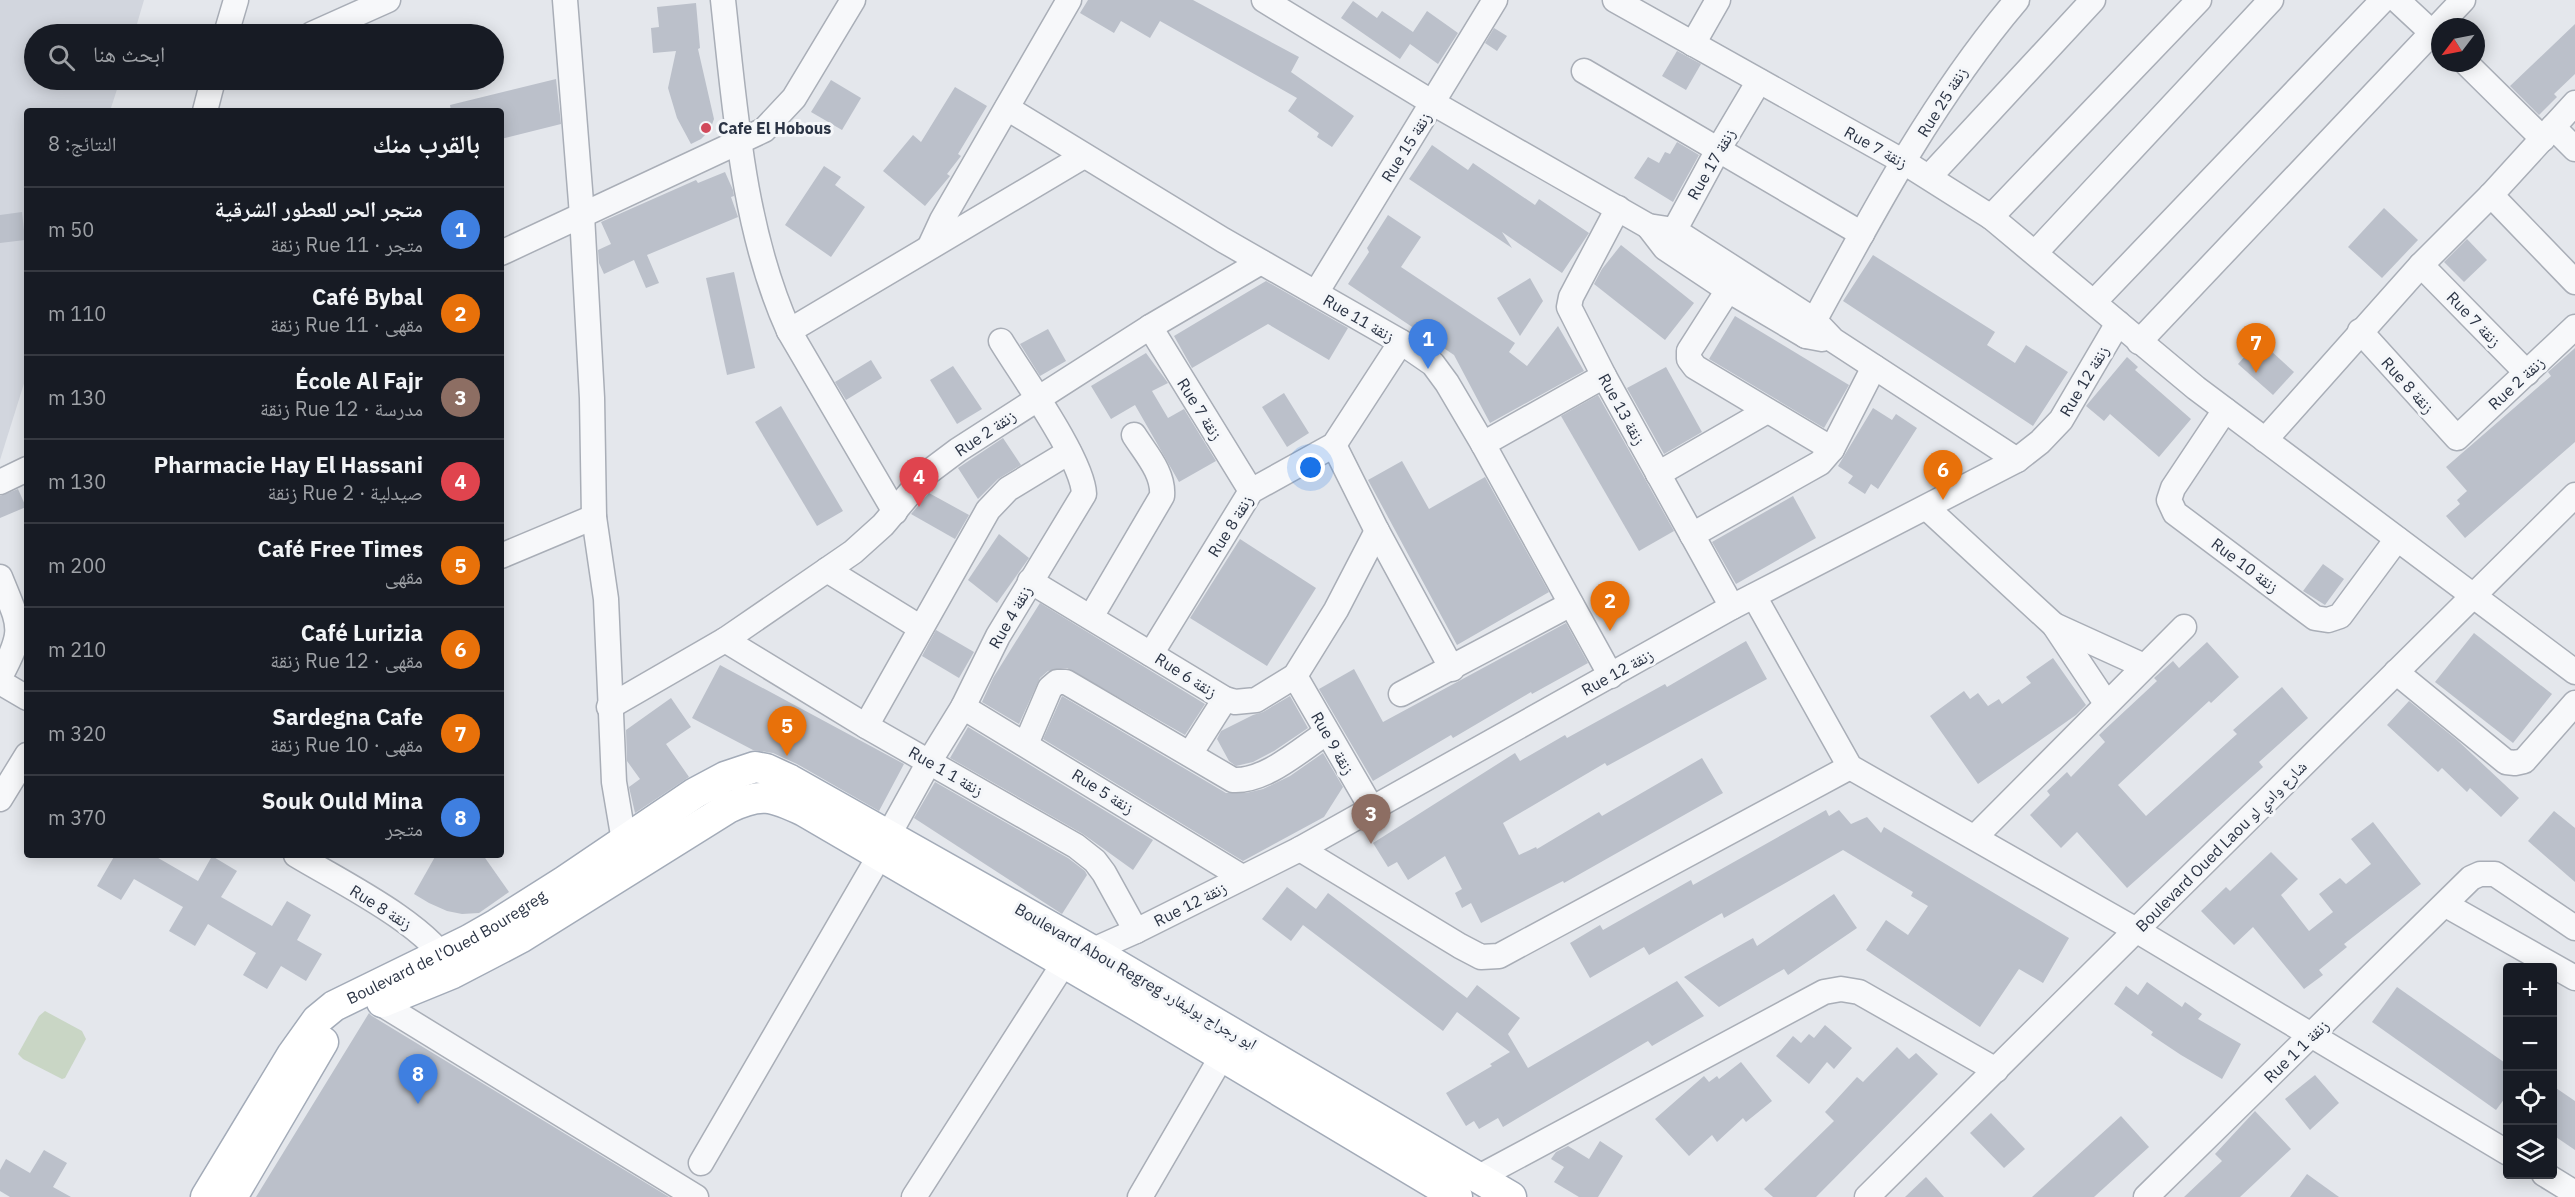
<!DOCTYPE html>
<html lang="ar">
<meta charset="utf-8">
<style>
body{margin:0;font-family:"IBM Plex Sans","Noto Naskh Arabic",sans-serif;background:#242831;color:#f1f3f6;direction:rtl}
.controls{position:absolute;right:18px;bottom:18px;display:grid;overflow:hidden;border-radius:6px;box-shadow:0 3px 15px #0003}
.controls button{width:54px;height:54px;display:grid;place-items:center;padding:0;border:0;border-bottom:2px solid #363941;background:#171b24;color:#f1f3f6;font:30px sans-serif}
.compass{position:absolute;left:2431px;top:18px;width:54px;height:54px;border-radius:50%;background:#171b24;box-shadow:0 3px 15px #0003;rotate:238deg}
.you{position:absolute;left:1311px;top:468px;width:21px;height:21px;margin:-15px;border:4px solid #fff;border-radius:50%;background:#1a73e8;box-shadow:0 0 0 9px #1a73e833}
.badge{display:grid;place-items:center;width:39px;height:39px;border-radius:50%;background:#ea580c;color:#fff;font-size:20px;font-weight:700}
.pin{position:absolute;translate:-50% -50px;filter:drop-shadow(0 2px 3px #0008)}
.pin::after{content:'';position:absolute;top:32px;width:21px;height:18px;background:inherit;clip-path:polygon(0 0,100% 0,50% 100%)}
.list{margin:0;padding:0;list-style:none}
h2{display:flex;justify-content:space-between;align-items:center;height:78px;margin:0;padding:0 24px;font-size:26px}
h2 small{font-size:20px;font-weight:400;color:#9ea1a6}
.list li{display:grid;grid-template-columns:39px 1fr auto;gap:18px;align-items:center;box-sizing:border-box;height:84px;padding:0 24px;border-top:2px solid #363941}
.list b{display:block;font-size:22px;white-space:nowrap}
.list p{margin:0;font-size:20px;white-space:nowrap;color:#9ea1a6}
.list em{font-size:20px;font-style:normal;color:#9ea1a6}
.icon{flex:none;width:33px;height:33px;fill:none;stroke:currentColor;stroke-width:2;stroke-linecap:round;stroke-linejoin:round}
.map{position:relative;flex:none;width:2575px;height:1197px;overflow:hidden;direction:ltr}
.search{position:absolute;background:#171b24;box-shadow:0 3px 15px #0003;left:24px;top:24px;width:480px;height:66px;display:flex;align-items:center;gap:15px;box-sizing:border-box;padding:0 21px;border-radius:33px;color:#9ea1a6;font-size:22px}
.panel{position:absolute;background:#171b24;box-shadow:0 3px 15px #0003;left:24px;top:108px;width:480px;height:750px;border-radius:6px;direction:rtl}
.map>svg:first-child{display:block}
.built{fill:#d2d6de}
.green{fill:#c9d6c5}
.building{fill:#bbc0ca}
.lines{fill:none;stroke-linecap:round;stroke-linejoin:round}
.minor-casing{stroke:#a9aeb7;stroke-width:27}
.major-casing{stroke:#a3abb8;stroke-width:33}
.minor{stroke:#f7f8fa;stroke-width:24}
.major{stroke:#fff;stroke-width:30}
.poi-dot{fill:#d1495b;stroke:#f4f6f9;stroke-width:2}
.labels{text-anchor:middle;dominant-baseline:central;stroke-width:6;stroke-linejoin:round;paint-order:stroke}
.street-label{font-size:16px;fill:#2b3445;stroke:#f4f6f9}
.poi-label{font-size:16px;font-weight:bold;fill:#2b3445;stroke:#f4f6f9;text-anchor:start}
</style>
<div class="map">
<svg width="2575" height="1197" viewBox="0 0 2575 1197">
<rect width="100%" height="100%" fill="#e4e7ec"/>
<polygon class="built" points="0,0 144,0 134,34 34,34 34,80 120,80 110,111 27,111 27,374 0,460"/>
<polygon class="green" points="45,1011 82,1031 86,1039 65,1078 62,1079 23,1059 18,1054 39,1016"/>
<g class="building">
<polygon points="1088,0 1193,0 1299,57 1291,72 1354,116 1332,147 1317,137 1319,133 1288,111 1297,98 1160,21 1150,38 1121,21 1114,33 1080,13"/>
<polygon points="1353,1 1377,18 1382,11 1413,32 1427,11 1458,33 1438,64 1410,44 1400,59 1341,18"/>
<polygon points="696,3 700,48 698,49 714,119 710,130 701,139 691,144 677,118 668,88 676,51 653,53 651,28 659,27 657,7"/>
<polygon points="2575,24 2575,74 2554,94 2557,97 2539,115 2510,86"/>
<polygon points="1494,28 1507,36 1497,51 1485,43"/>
<polygon points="1677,51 1701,64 1686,90 1662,76"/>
<polygon points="556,79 561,124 501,139 501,111 451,111 450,105"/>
<polygon points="831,80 861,98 842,130 811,112"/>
<polygon points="955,87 987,106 958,154 961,156 947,174 950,176 925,206 883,171 913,135 921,142"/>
<polygon points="1677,142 1699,155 1673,202 1634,178 1648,157 1659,163 1665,152 1670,154"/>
<polygon points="1432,145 1468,170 1473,163 1535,205 1539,199 1589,233 1562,273 1502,232 1512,248 1409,179"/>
<polygon points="824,166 841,177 835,185 865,207 831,257 785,225"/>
<polygon points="725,172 733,190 734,196 731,197 738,217 647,255 659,283 646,288 634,260 604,274 599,263 598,250 611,244 601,222 696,180 698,183"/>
<polygon points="2384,208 2418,240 2382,278 2348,247"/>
<polygon points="22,212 25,240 0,243 0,215"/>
<polygon points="1388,215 1421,237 1401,267 1515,343 1509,352 1527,366 1558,326 1584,371 1490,423 1454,355 1348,284 1369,252 1367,248"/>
<polygon points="2467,239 2487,260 2464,282 2444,262"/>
<polygon points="1621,245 1694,303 1665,340 1594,284 1602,269"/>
<polygon points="1873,255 1995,332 1987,345 2015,363 2026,345 2068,372 2033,426 1843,301"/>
<polygon points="734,272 755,368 727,375 706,278"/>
<polygon points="1530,278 1543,301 1520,336 1497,298"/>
<polygon points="1266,281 1348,328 1329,360 1268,324 1192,368 1174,336"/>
<polygon points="1735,316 1849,385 1824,428 1709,359"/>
<polygon points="1048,329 1066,361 1040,376 1020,344"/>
<polygon points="2259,340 2294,372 2273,395 2238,364"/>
<polygon points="2575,348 2575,442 2465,538 2446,516 2460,504 2457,500 2467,491 2446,467 2551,376 2548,372"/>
<polygon points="1146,353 1168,383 1152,391 1168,418 1184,409 1216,461 1179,482 1135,405 1111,419 1091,386"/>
<polygon points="2127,357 2138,367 2135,370 2191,419 2159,457 2110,414 2104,421 2086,406"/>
<polygon points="871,360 882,378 846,400 835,382"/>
<polygon points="953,366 982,409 957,424 930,380"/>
<polygon points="1666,367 1702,432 1664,454 1627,388"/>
<polygon points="1284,393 1309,433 1287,447 1262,407"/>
<polygon points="1598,395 1674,531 1639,551 1561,416"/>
<polygon points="781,406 843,511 817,526 755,422"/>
<polygon points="1873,408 1892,420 1896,414 1917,428 1878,489 1871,484 1865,494 1848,483 1853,476 1838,466"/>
<polygon points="1003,438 1021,465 998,479 978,499 958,468"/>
<polygon points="1402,461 1429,509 1485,477 1549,592 1457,645 1368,480"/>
<polygon points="18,489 26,507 0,518 0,496"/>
<polygon points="929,493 969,515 955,539 911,514"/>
<polygon points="1793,496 1816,538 1736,584 1712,542"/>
<polygon points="999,534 1029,558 997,603 968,580"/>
<polygon points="1240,539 1316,588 1267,666 1190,618"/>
<polygon points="2323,564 2344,579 2325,605 2303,591"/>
<polygon points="1040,603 1205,704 1185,735 1067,668 1048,671 1040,678 1019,724 982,702 993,678"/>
<polygon points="1566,623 1588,663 1532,694 1531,692 1453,738 1451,735 1373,781 1319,689 1354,669 1383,722"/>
<polygon points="936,630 974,652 959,678 922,656"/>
<polygon points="2474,633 2552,694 2513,743 2435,682"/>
<polygon points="1746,641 1767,679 1607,766 1605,763 1503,823 1519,855 1536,847 1537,849 1599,812 1602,816 1702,758 1723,793 1564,883 1563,881 1481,923 1471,903 1462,908 1455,893 1462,889 1445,856 1408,880 1397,862 1388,867 1373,843 1515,753 1520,761 1565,735 1567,738 1665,684 1667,687"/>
<polygon points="2207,642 2239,677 2211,703 2209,701 2118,785 2146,816 2237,734 2233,730 2282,687 2308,718 2259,762 2263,767 2127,888 2077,832 2061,848 2030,815 2050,795 2047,791 2067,772 2071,777 2105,742 2099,735 2157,681 2154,678 2173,661 2179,668"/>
<polygon points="2053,658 2086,705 2076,715 1978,784 1930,716 1964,691 1970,699 1978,693 1988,706 1999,699 2002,704 2031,683 2026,677"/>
<polygon points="720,665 904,764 879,811 797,764 773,753 753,750 692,718"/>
<polygon points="1062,696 1226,793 1246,793 1263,789 1290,776 1323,753 1343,787 1324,817 1243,861 1043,739"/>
<polygon points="1290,696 1308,728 1274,751 1253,762 1236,766 1229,761 1217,739 1221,731 1253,715 1263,712"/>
<polygon points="671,698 691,727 666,744 689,777 635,813 629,787 640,779 627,761 626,730"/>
<polygon points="2409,701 2457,740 2519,798 2501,817 2470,788 2467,792 2442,768 2438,772 2387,725"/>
<polygon points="968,727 1153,840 1133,870 1083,834 950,758"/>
<polygon points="935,782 1068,858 1085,871 1087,875 1062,914 914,818"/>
<polygon points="1826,810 1829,816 1839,810 1851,824 1867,817 1881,833 1884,827 2069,938 2043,983 2019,969 1980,1027 1866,950 1886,920 1908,935 1928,906 1911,896 1913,892 1843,850 1724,918 1722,913 1649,955 1644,947 1590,978 1570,943 1600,925 1603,930 1691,880 1693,885"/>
<polygon points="2554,811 2575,828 2575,882 2528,841"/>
<polygon points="2373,822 2421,884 2344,944 2347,947 2319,970 2323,975 2304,989 2253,927 2234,945 2201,911 2226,887 2230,891 2271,852 2298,879 2281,895 2309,931 2333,912 2319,894 2340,878 2346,884 2371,864 2351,839"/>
<polygon points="115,855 153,855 198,881 212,856 237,871 221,897 272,926 287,901 311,915 297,940 322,954 306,981 281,966 267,989 243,975 256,953 208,924 195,946 169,931 183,907 134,879 121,900 97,886"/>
<polygon points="436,855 483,855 509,892 479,913 462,914 447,911 429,903 414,894"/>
<polygon points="1287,887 1316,909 1328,893 1467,998 1477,985 1520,1018 1508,1034 1528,1068 1677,981 1704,1016 1652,1046 1648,1041 1503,1127 1498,1118 1479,1129 1474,1121 1466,1126 1446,1093 1492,1066 1490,1064 1510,1052 1457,1012 1443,1031 1303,925 1291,941 1262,919"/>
<polygon points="1834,894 1857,928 1788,975 1784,969 1719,1007 1684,977 1753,938 1757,946"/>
<polygon points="2147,982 2182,1007 2185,1002 2202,1014 2198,1019 2241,1044 2222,1079 2181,1055 2151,1035 2153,1032 2114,1004 2126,986 2138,995"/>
<polygon points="2397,987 2508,1065 2508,1094 2496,1110 2372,1022"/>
<polygon points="369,1013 372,1016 669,1197 256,1197"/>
<polygon points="1825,1025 1852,1048 1834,1069 1827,1062 1809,1084 1776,1056 1793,1036 1801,1043 1809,1034 1814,1038"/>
<polygon points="1897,1047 1909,1059 1916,1053 1938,1074 1816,1197 1773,1197 1764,1189 1834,1121 1825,1112 1857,1077 1863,1082"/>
<polygon points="1741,1062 1772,1101 1746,1122 1743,1118 1717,1142 1712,1135 1689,1156 1655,1119 1704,1076 1709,1082 1717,1076 1719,1079"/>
<polygon points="2315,1075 2339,1103 2310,1130 2285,1099"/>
<polygon points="2553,1086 2575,1101 2575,1150 2553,1135"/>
<polygon points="2255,1111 2291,1149 2240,1197 2184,1197 2222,1161 2215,1154"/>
<polygon points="1991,1113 2025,1149 2004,1168 1970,1133"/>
<polygon points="2121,1116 2149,1147 2094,1197 2032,1197"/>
<polygon points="1600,1141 1623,1156 1598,1197 1579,1197 1554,1182 1564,1167 1551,1159 1556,1152 1568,1146 1589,1159"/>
<polygon points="44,1150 67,1163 53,1187 71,1197 10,1197 0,1191 0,1170 6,1159 30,1173"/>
<polygon points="2307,1174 2339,1197 2290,1197"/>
<polygon points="1926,1177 1944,1197 1905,1197"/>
</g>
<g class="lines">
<defs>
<g id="minor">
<polyline points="565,0 582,215 592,398 594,517 606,599 614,782 624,841 632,854"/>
<path d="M723,0C735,109 743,230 789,331L895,512"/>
<polyline points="1264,0 1433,103 1648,226 1674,230 1814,320 1833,340 2017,460"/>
<polyline points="1615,0 1904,162 1991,217 2196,388 2575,672"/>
<polyline points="2397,0 2440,40"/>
<polyline points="226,34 236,0"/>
<polyline points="312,34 388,0"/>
<polyline points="1693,44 1718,0"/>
<polyline points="2466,63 2543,139"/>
<polyline points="1584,71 1862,234"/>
<polyline points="1007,108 1223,240 1401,342 1433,364 1447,383 1483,444 1611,676"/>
<polyline points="205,111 213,80"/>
<polyline points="2553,127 2575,149"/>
<polyline points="1929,177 2093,0"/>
<polyline points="2491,195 2575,282"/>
<polyline points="1618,208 1571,297 1569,307 1604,376 1732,607"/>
<polyline points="1991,217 2199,0"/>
<polyline points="1648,226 1665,248 1728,290 1806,336 1822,339"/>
<polyline points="1667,244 1718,150 1759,81"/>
<polyline points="930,246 942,220 1069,0"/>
<polyline points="501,253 764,130 794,98 853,0"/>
<polyline points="2035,253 2271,0"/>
<polyline points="2421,265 2527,373"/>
<polyline points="1728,290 1689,351 1689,359 1695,367 1832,449"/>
<polyline points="1316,293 1495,0"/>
<polyline points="2094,302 2383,0"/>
<polyline points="1150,327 1251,491"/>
<polyline points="789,331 1084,156"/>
<polyline points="2360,331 2457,438 2575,327"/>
<path d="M1806,336C1869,220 1931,101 2017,0"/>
<polyline points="2139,342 2463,0"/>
<polyline points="2225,410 2173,488 2169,500 2175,513 2315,618 2328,620 2340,616 2397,539"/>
<polyline points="2265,440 2421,265 2491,195 2575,103"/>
<polyline points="1483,444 1604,376"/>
<polyline points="1334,445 1377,531 1452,669"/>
<polyline points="1658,474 1767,411"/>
<polyline points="0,482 27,469"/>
<polyline points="1927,508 2054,625 2106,703"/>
<polyline points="1692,535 1820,463 1832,449 1874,367"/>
<polyline points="501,556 594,517"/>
<polyline points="827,570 921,628"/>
<path d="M0,577C20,627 26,628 0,677"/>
<polyline points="1030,581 1225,699 1235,702 1256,700 1295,676 1336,610 1377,531"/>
<polyline points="1754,596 1850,767 2136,930 2508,1153"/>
<path d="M1091,617L1162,496C1164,473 1146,454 1134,435"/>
<polyline points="2054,625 2144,666"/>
<polyline points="725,640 866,726 1076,846 1095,861 1104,873 1136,931"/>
<polyline points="1151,654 1251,491 1334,445 1401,342"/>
<polyline points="2396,672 2506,762 2515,763 2524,761 2575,703"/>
<polyline points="1295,676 1372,809"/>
<polyline points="0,682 27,698"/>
<polyline points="1401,694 1571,604"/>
<polyline points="609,707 725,640 853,552 883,525 926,474 958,450 1150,327 1261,262"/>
<polyline points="963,707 1242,877"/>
<polyline points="866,726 988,510 1008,489 1069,452"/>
<path d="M1026,744L1050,688L1057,682H1066L1233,780C1265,782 1300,750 1326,733"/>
<polyline points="1190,754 1225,699"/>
<polyline points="0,799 27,755"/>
<path d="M888,836L929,762L963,707L998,636L1084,494C1083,460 1021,374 1001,341"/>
<polyline points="1975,837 2184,627"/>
<polyline points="1300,849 1460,946 1481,957 1499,956 1850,767"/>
<path d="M296,855C339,881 427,924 450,967"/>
<polyline points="2446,905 2575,978"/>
<polyline points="380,1003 696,1197"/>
<polyline points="701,1163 880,855"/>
<polyline points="2544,1174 2575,1193"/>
<polyline points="1479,1177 1824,992 1841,989 1859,992 1996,1070"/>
<polyline points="914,1197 1064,963 1136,931 1300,849 1732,607 2017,460 2040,442 2061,420 2118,323"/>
<polyline points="1140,1197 1222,1056"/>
<polyline points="1867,1197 2575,495"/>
<polyline points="2146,1197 2471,878 2480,874 2495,874 2575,928"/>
</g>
<g id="major">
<path d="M382,1002L453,973L520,938L728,808C761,792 772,796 804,811L1140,1007L1457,1197"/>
<path id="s1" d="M206,1197L292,1055L317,1020L334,1006L469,940L497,924L565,881L695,793L725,777L755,767L766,769L790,780L1093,951L1511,1197"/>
<polyline points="232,1197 323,1042"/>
</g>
</defs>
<use href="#minor" class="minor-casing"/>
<use href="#major" class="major-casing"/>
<use href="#minor" class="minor"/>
<use href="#major" class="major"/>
</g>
<circle class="poi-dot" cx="706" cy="128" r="6"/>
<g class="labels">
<g class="street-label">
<text transform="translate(1942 102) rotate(-58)">Rue 25 زنقة</text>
<text transform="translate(1406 147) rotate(-58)">Rue 15 زنقة</text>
<text transform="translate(1876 147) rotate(29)">Rue 7 زنقة</text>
<text transform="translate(1711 164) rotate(-60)">Rue 17 زنقة</text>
<text transform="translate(1359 318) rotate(30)">Rue 11 زنقة</text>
<text transform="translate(2474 319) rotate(46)">Rue 7 زنقة</text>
<text transform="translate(2084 381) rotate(-59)">Rue 12 زنقة</text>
<text transform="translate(2516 383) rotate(-43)">Rue 2 زنقة</text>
<text transform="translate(2408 385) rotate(48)">Rue 8 زنقة</text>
<text transform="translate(1200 409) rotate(58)">Rue 7 زنقة</text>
<text transform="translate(1622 409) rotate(61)">Rue 13 زنقة</text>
<text transform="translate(985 433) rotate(-34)">Rue 2 زنقة</text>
<text transform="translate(1230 526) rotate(-58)">Rue 8 زنقة</text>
<text transform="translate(2245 565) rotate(37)">Rue 10 زنقة</text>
<text transform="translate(1010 617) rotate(-60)">Rue 4 زنقة</text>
<text transform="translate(1617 672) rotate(-29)">Rue 12 زنقة</text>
<text transform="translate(1186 675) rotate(32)">Rue 6 زنقة</text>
<text transform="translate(1333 743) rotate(60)">Rue 9 زنقة</text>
<text transform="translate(946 771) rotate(30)">Rue 1 زنقة 1</text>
<text transform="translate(1103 791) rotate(32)">Rue 5 زنقة</text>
<text transform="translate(2221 846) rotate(-45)">Boulevard Oued Laou شارع وادي لو</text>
<text transform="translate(1190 904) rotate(-27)">Rue 12 زنقة</text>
<text transform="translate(381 907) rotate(32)">Rue 8 زنقة</text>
<text stroke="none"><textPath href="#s1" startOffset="358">Boulevard de l'Oued Bouregreg</textPath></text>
<text transform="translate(1136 976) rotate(30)">Boulevard Abou Regreg ابو رجراج بوليفارد</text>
<text transform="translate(2296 1051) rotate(-44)">Rue 1 زنقة 1</text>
</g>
<g class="poi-label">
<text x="718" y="128">Cafe El Hobous</text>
</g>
</g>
</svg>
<div class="controls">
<button>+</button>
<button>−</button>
<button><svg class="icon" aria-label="locate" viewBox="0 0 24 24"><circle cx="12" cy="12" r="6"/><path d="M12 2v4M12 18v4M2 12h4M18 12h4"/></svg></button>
<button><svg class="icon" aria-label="layers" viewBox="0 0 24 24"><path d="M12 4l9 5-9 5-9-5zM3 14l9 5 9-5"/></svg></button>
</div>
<svg class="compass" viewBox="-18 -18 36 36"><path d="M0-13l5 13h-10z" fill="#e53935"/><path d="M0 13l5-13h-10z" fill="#9ea1a6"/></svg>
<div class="you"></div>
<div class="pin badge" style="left:1428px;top:369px;background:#3f7fe0">1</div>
<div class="pin badge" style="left:1610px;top:631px;background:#e8710a">2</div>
<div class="pin badge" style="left:1371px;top:844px;background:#8d6e63">3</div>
<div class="pin badge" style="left:919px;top:507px;background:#e0444e">4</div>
<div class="pin badge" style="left:787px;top:756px;background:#e8710a">5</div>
<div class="pin badge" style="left:1943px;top:500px;background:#e8710a">6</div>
<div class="pin badge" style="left:2256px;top:373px;background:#e8710a">7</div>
<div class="pin badge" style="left:418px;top:1104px;background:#3f7fe0">8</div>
<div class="search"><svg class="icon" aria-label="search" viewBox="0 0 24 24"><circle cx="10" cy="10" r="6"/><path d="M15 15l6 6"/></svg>ابحث هنا</div>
<section class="panel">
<h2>بالقرب منك<small>النتائج: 8</small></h2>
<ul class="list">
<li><span class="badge" style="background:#3f7fe0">1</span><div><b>متجر الحر للعطور الشرقية</b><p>متجر · Rue 11 زنقة</p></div><em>50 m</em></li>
<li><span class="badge" style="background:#e8710a">2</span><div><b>Café Bybal</b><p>مقهى · Rue 11 زنقة</p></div><em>110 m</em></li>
<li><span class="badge" style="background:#8d6e63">3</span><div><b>École Al Fajr</b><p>مدرسة · Rue 12 زنقة</p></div><em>130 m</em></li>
<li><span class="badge" style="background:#e0444e">4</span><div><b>Pharmacie Hay El Hassani</b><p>صيدلية · Rue 2 زنقة</p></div><em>130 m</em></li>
<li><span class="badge" style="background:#e8710a">5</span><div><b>Café Free Times</b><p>مقهى</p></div><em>200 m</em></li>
<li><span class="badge" style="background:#e8710a">6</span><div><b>Café Lurizia</b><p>مقهى · Rue 12 زنقة</p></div><em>210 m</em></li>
<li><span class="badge" style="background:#e8710a">7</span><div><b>Sardegna Cafe</b><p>مقهى · Rue 10 زنقة</p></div><em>320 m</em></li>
<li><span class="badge" style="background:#3f7fe0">8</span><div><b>Souk Ould Mina</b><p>متجر</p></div><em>370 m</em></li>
</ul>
</section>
</div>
